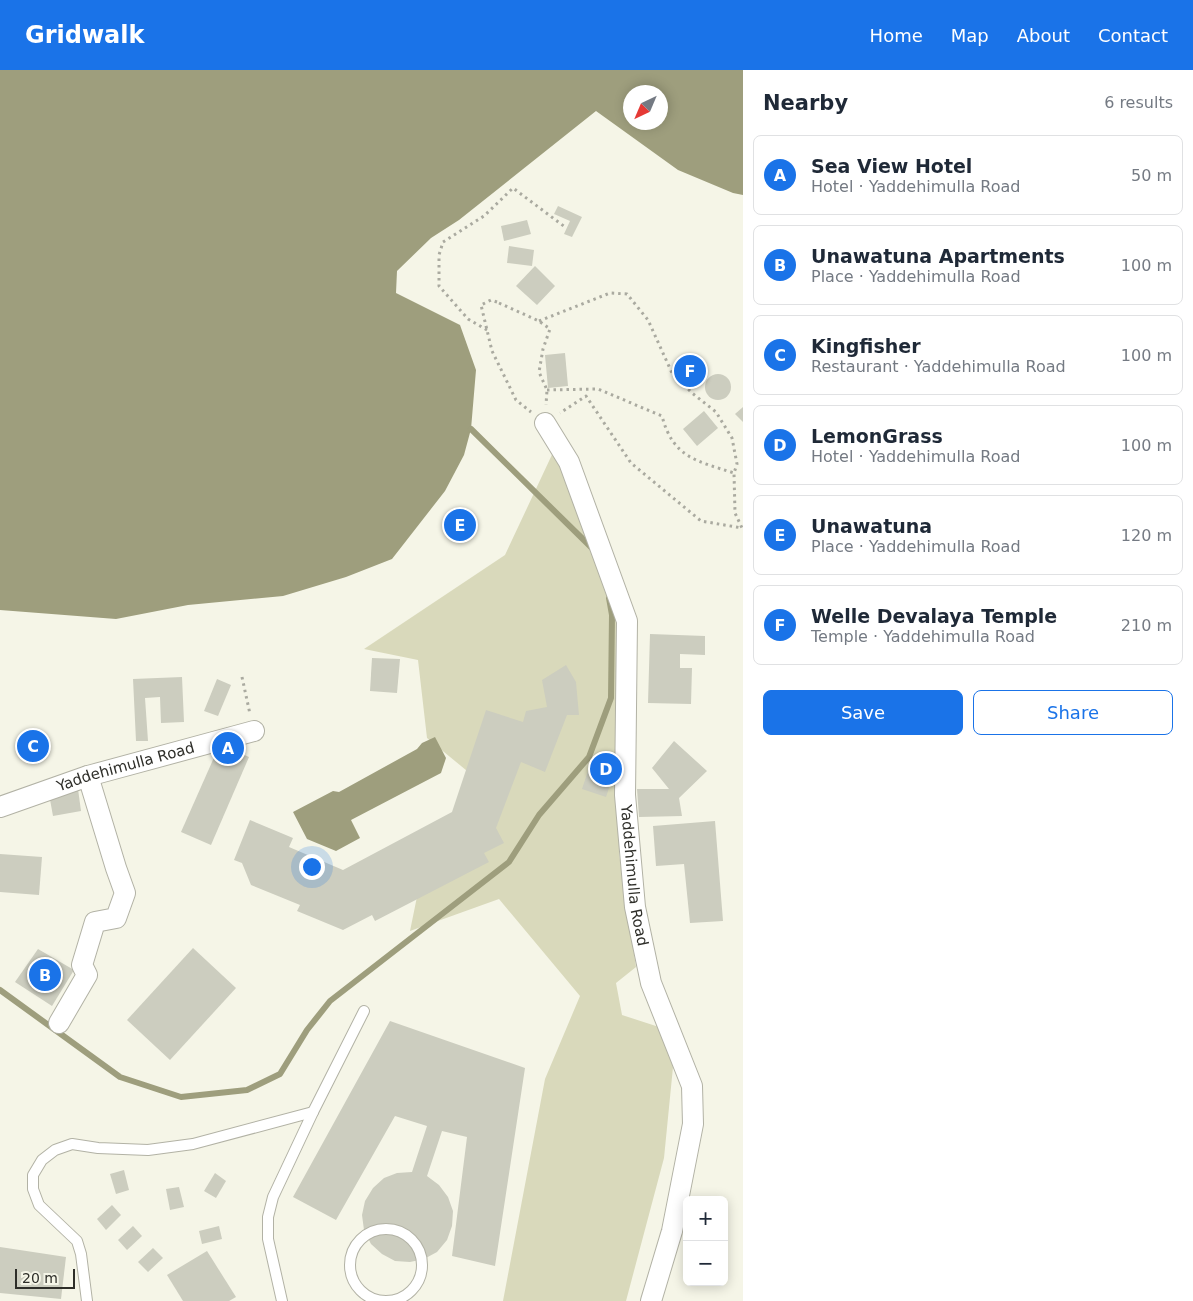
<!DOCTYPE html>
<meta charset="utf-8">
<style>
body{margin:0;font-family:"DejaVu Sans",sans-serif;background:#f6f6f7;color:#1f2937}
.controls{position:absolute;right:15px;bottom:15px;display:grid;overflow:hidden;border-radius:8px;box-shadow:0 2px 12px #0003}
.controls button{width:45px;height:45px;display:grid;place-items:center;padding:0;border:0;border-bottom:1px solid #e0e1e3;background:#fff;color:#1f2937;font:25px sans-serif}
.compass{position:absolute;left:623px;top:15px;width:45px;height:45px;border-radius:50%;background:#fff;box-shadow:0 2px 12px #0003;rotate:224deg}
.scale{position:absolute;left:15px;bottom:12px;width:60px;box-sizing:border-box;padding-left:5px;border:2px solid #2e2e29;border-top:0;font-size:14px;line-height:18px;white-space:nowrap;color:#2e2e29;-webkit-text-stroke:4px #f5f5e7;paint-order:stroke}
.you{position:absolute;left:311px;top:796px;width:18px;height:18px;margin:-12px;border:4px solid #fff;border-radius:50%;background:#1a73e8;box-shadow:0 0 0 8px #1a73e833}
.badge{display:grid;place-items:center;width:32px;height:32px;border-radius:50%;background:#1a73e8;color:#fff;font-size:16px;font-weight:700}
.pin{position:absolute;translate:-50% -50%;border:2px solid #fff;box-shadow:0 1px 5px #0006}
.list{margin:0;padding:0;list-style:none}
h2{display:flex;justify-content:space-between;align-items:center;height:65px;margin:0;padding:0 20px;font-size:21px}
h2 small{font-size:16px;font-weight:400;color:#747a83}
.list li{display:grid;grid-template-columns:32px 1fr auto;gap:15px;align-items:center;box-sizing:border-box;height:80px;margin:0 10px 10px;padding:0 10px;border:1px solid #e0e1e3;border-radius:8px}
.list b{display:block;font-size:19px;white-space:nowrap}
.list p{margin:0;font-size:16px;white-space:nowrap;color:#747a83}
.list em{font-size:16px;font-style:normal;color:#747a83}
.actions{display:flex;gap:10px;padding:15px 20px}
.actions a{flex:1;padding:11px 0;border:1px solid #1a73e8;border-radius:8px;text-align:center;font-size:18px;color:#1a73e8}
.actions .main{background:#1a73e8;color:#fff}
.map{position:relative;flex:none;width:743px;height:1231px;overflow:hidden}
header{display:flex;align-items:center;gap:30px;box-sizing:border-box;height:70px;padding:0 25px;background:#1a73e8;color:#fff}
header strong{font-size:24px}
nav{display:flex;gap:28px;margin-inline-start:auto;font-size:18px}
main{display:flex}
aside{flex:1;background:#fff}
.map>svg:first-child{display:block}
.green{fill:#d9d9bb}
.water{fill:#9e9e7d;fill-rule:evenodd}
.lines{fill:none;stroke-linecap:round;stroke-linejoin:round}
.stream{stroke:#9e9e7d;stroke-width:6}
.building{fill:#cccdbf}
.lane-casing{stroke:#b2b2a5;stroke-width:12}
.street-casing{stroke:#b2b2a5;stroke-width:22}
.path{stroke:#aaaaa0;stroke-width:3;stroke-dasharray:2.5 4;stroke-linecap:butt}
.lane{stroke:#fff;stroke-width:10}
.street{stroke:#fff;stroke-width:20}
.labels{text-anchor:middle;dominant-baseline:central;stroke-width:4;stroke-linejoin:round;paint-order:stroke}
.street-label{font-size:15px;fill:#2e2e29;stroke:#f5f5e7}
</style>
<header>
<strong>Gridwalk</strong>
<nav><a>Home</a><a>Map</a><a>About</a><a>Contact</a></nav>
</header>
<main>
<div class="map">
<svg width="743" height="1231" viewBox="0 0 743 1231">
<rect width="100%" height="100%" fill="#f5f5e7"/>
<polygon class="green" points="557,374 618,540 619,784 636,897 616,913 622,945 659,957 673,997 664,1088 626,1231 503,1231 545,1009 580,926 499,829 410,861 420,812 489,719 427,668 418,590 364,579 505,485"/>
<g class="water">
<path d="M0,0H743V125L733,123L678,100L596,41L459,150L431,168L397,201L396,223L460,255L476,300L471,359L464,385L445,421L392,489L346,507L283,526L188,535L116,549L0,540ZM630,22H660V52H630Z"/>
<polygon points="435,667 446,688 441,703 351,750 360,768 336,781 307,769 293,742 333,721 339,722 417,679 422,673"/>
</g>
<g class="lines">
<g class="stream">
<polyline points="471,359 594,480"/>
<polyline points="0,920 120,1007 181,1027 247,1020 280,1004 307,960 330,931 509,792 539,745 589,687 611,628 612,545 609,528"/>
</g>
</g>
<g class="building">
<polygon points="558,136 582,147 572,167 564,164 570,151 554,144"/>
<polygon points="527,150 531,164 504,171 501,156"/>
<polygon points="509,176 534,180 532,196 507,193"/>
<polygon points="535,196 555,216 537,235 516,216"/>
<polygon points="565,283 568,316 548,318 545,285"/>
<circle cx="718" cy="317" r="13"/>
<polygon points="743,337 743,352 735,344"/>
<polygon points="704,341 718,358 697,376 683,359"/>
<polygon points="650,564 705,566 705,585 680,584 680,598 692,598 691,634 648,633"/>
<polygon points="372,588 400,589 397,623 370,621"/>
<polygon points="566,595 576,612 579,645 567,645 545,702 521,692 496,758 504,773 484,783 489,792 375,851 372,845 343,860 297,841 300,835 251,815 242,793 234,790 250,750 293,768 289,777 343,800 452,742 486,640 523,652 526,641 547,637 542,610"/>
<polygon points="182,607 184,652 161,653 160,627 145,628 148,671 136,671 133,609"/>
<polygon points="217,609 231,615 218,646 204,641"/>
<polygon points="674,671 707,701 679,728 682,746 639,747 637,719 669,719 652,698"/>
<polygon points="220,674 249,687 211,775 181,762"/>
<polygon points="592,689 616,697 606,727 582,719"/>
<polygon points="78,719 81,741 53,746 49,724"/>
<polygon points="715,751 723,851 690,853 684,794 656,796 653,756"/>
<polygon points="0,784 42,787 39,825 0,822"/>
<polygon points="193,878 236,918 170,990 127,950"/>
<polygon points="38,879 74,900 52,936 15,912"/>
<polygon points="390,951 525,998 495,1196 452,1186 467,1067 442,1061 427,1106 439,1115 448,1127 453,1141 452,1156 447,1170 437,1182 424,1189 410,1192 395,1191 382,1184 371,1174 364,1160 362,1145 365,1131 373,1118 384,1108 397,1103 412,1102 427,1056 395,1046 336,1150 293,1127"/>
<polygon points="124,1100 129,1120 116,1124 110,1104"/>
<polygon points="215,1103 226,1111 216,1128 204,1121"/>
<polygon points="179,1117 184,1137 170,1140 166,1119"/>
<polygon points="112,1135 121,1145 106,1160 97,1149"/>
<polygon points="133,1156 142,1166 127,1180 118,1170"/>
<polygon points="219,1156 222,1169 202,1174 199,1161"/>
<polygon points="0,1177 66,1187 61,1229 0,1223"/>
<polygon points="153,1178 163,1188 148,1202 138,1192"/>
<polygon points="207,1181 236,1227 229,1231 183,1231 167,1205"/>
</g>
<g class="lines">
<defs>
<g id="lane">
<circle cx="386" cy="1195" r="36"/>
<polyline points="87,1231 81,1184 77,1171 39,1135 33,1119 33,1105 42,1090 55,1080 72,1074 98,1078 148,1080 193,1074 313,1042"/>
<polyline points="282,1231 268,1169 268,1147 273,1127 313,1042 364,941"/>
</g>
<g id="street">
<path id="s1" d="M545,353L569,392L627,551L625,725L635,837L651,913L692,1016L693,1054L672,1161L651,1231"/>
<path id="s2" d="M0,737L88,706L254,661"/>
<polyline points="59,953 87,905 82,895 95,852 116,848 125,823 116,798 88,706"/>
</g>
</defs>
<use href="#lane" class="lane-casing"/>
<use href="#street" class="street-casing"/>
<g class="path">
<polyline points="497,232 491,230 481,235 492,281 516,330 531,342"/>
<polyline points="499,233 539,251 550,259 543,279 539,302 547,320 546,335"/>
<polyline points="539,251 610,223 627,224 648,250 672,303 692,323 716,342 732,368 737,394 734,403 735,443 742,458 701,451 631,393 586,326 560,343"/>
<polyline points="487,260 468,249 439,216 439,185 443,172 484,146 513,118 565,157"/>
<path d="M547,320L598,319L662,346C673,388 697,391 734,403"/>
<polyline points="242,607 250,644"/>
</g>
<use href="#lane" class="lane"/>
<use href="#street" class="street"/>
</g>
<g class="labels">
<g class="street-label">
<text stroke="none"><textPath href="#s2" startOffset="132">Yaddehimulla Road</textPath></text>
<text stroke="none"><textPath href="#s1" startOffset="470">Yaddehimulla Road</textPath></text>
</g>
</g>
</svg>
<div class="controls">
<button>+</button>
<button>−</button>
</div>
<svg class="compass" viewBox="-18 -18 36 36"><path d="M0-13l5 13h-10z" fill="#e53935"/><path d="M0 13l5-13h-10z" fill="#747a83"/></svg>
<div class="scale">20 m</div>
<div class="you"></div>
<div class="pin badge" style="left:228px;top:678px">A</div>
<div class="pin badge" style="left:45px;top:905px">B</div>
<div class="pin badge" style="left:33px;top:676px">C</div>
<div class="pin badge" style="left:606px;top:699px">D</div>
<div class="pin badge" style="left:460px;top:455px">E</div>
<div class="pin badge" style="left:690px;top:301px">F</div>
</div>
<aside>
<h2>Nearby<small>6 results</small></h2>
<ul class="list">
<li><span class="badge">A</span><div><b>Sea View Hotel</b><p>Hotel · Yaddehimulla Road</p></div><em>50 m</em></li>
<li><span class="badge">B</span><div><b>Unawatuna Apartments</b><p>Place · Yaddehimulla Road</p></div><em>100 m</em></li>
<li><span class="badge">C</span><div><b>Kingfisher</b><p>Restaurant · Yaddehimulla Road</p></div><em>100 m</em></li>
<li><span class="badge">D</span><div><b>LemonGrass</b><p>Hotel · Yaddehimulla Road</p></div><em>100 m</em></li>
<li><span class="badge">E</span><div><b>Unawatuna</b><p>Place · Yaddehimulla Road</p></div><em>120 m</em></li>
<li><span class="badge">F</span><div><b>Welle Devalaya Temple</b><p>Temple · Yaddehimulla Road</p></div><em>210 m</em></li>
</ul>
<div class="actions"><a class="main">Save</a><a>Share</a></div>
</aside>
</main>
